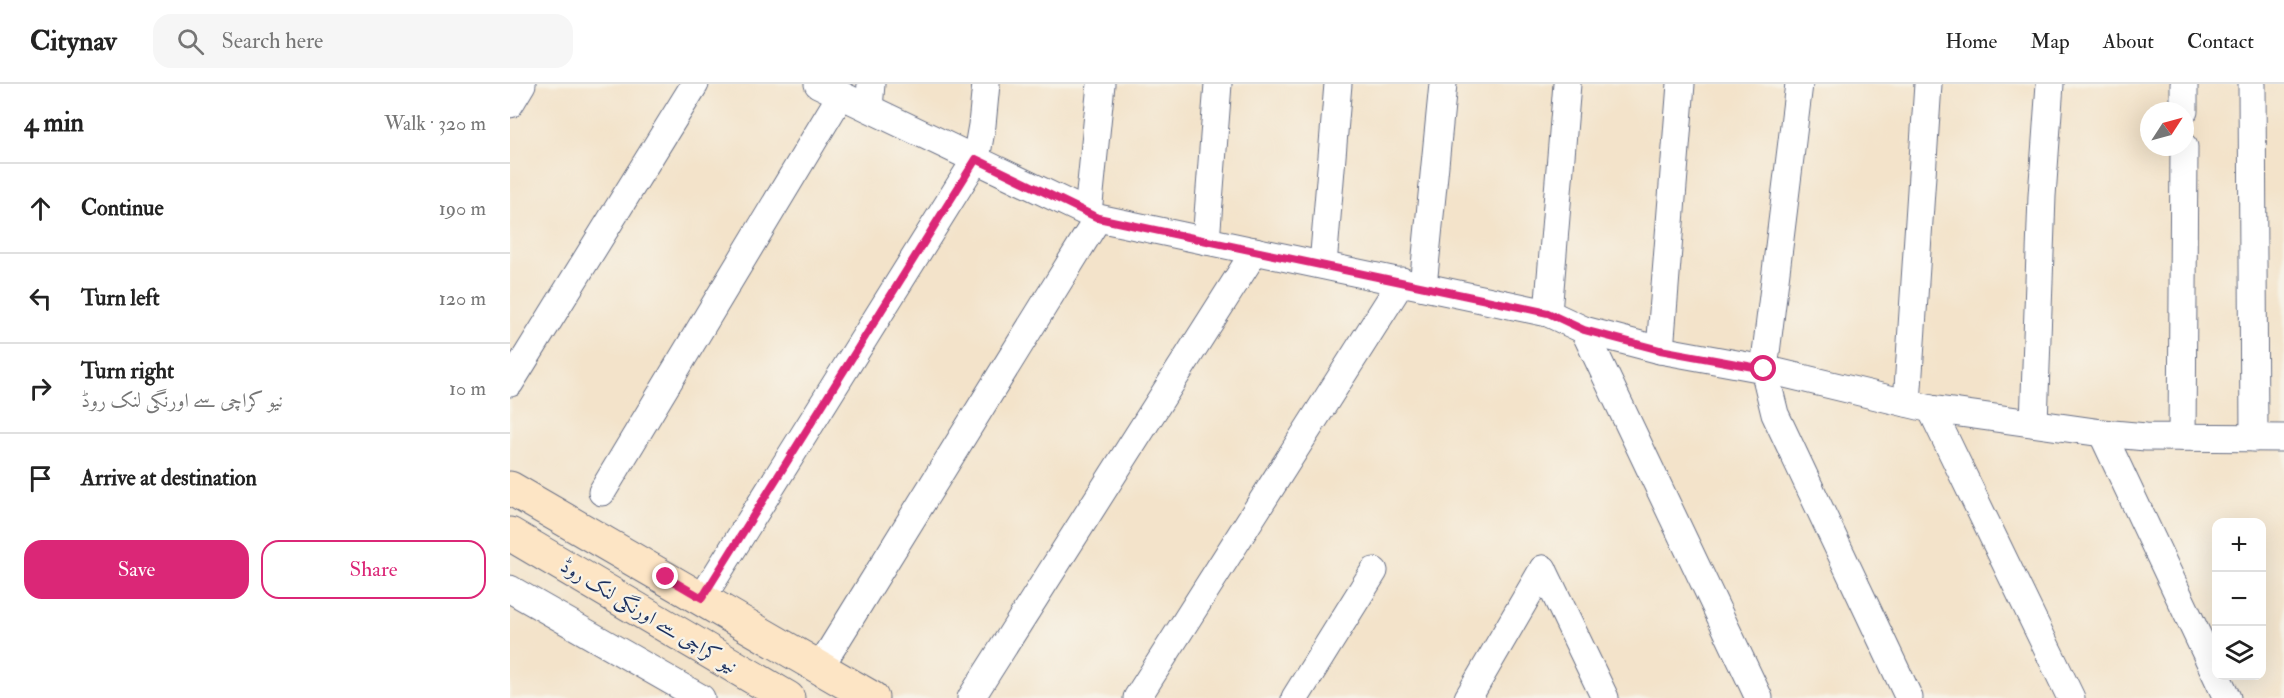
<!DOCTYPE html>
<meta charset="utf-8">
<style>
body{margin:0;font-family:"IM FELL Double Pica",Amiri,serif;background:#f6f6f6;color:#222}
.controls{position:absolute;right:18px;bottom:18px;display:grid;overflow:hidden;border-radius:12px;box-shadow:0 6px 24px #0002}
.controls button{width:54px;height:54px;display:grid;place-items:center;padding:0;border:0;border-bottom:2px solid #e0e0e0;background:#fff;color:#222;font:30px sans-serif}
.compass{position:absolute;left:1630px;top:18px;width:54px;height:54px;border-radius:50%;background:#fff;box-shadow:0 6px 24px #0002;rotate:54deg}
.stop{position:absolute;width:18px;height:18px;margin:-14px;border:4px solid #db2777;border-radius:50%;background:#fff}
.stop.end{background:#db2777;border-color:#fff;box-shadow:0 2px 6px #0008}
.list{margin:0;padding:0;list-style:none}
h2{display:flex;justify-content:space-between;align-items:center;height:78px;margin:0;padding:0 24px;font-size:26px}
h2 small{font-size:20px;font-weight:400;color:#767676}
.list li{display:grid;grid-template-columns:39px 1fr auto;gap:18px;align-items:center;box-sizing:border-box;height:90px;padding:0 24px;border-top:2px solid #e0e0e0}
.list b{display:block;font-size:22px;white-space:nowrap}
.list p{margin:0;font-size:20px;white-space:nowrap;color:#767676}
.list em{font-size:20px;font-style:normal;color:#767676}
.actions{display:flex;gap:12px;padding:18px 24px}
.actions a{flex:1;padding:14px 0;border:2px solid #db2777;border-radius:18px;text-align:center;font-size:21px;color:#db2777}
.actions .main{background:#db2777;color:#fff}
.icon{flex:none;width:33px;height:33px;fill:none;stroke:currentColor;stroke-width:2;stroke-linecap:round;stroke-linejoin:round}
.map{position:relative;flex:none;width:1774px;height:614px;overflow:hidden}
header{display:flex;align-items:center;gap:36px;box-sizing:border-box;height:84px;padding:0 30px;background:#fff;border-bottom:2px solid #e0e0e0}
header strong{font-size:28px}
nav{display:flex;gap:33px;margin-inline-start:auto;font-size:21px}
.search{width:420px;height:54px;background:#f6f6f6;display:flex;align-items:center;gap:15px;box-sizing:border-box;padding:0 21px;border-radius:18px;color:#767676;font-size:22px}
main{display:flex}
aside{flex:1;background:#fff}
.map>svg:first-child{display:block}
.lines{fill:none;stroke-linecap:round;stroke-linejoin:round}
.street-casing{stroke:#676e84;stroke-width:29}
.secondary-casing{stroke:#676e84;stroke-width:35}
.street{stroke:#fff;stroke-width:27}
.secondary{stroke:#fde5c5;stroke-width:33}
.route{stroke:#db2777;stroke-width:8}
.labels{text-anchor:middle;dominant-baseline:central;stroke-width:4.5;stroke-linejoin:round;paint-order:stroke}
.street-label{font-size:20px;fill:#1b2f5e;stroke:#f7f3e8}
</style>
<header>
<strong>Citynav</strong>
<div class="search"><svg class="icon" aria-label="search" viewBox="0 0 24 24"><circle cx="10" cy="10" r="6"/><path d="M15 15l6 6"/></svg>Search here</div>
<nav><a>Home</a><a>Map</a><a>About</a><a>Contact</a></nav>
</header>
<main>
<aside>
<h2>4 min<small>Walk · 320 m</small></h2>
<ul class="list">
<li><svg class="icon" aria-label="ahead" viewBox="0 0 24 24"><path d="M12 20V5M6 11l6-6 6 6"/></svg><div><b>Continue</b></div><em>190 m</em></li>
<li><svg class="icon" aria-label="left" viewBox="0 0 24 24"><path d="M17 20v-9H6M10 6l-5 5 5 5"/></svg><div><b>Turn left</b></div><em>120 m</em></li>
<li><svg class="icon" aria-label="right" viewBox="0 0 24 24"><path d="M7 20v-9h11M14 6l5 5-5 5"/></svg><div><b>Turn right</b><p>نیو کراچی سے اورنگی لنک روڈ</p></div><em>10 m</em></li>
<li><svg class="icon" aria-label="arrive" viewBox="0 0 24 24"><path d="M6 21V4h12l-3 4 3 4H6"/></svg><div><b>Arrive at destination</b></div></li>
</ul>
<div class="actions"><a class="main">Save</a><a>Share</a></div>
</aside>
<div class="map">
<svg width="1774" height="614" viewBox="0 0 1774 614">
<rect width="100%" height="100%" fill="#f7f3e8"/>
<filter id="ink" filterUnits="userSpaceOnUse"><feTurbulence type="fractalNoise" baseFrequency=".0167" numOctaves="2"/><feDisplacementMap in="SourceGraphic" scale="12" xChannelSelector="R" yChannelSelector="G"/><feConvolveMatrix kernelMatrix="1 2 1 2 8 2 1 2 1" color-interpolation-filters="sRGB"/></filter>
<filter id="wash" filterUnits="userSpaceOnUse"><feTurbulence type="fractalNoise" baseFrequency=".008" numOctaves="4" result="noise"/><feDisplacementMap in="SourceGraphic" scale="24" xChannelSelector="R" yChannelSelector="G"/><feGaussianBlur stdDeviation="1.35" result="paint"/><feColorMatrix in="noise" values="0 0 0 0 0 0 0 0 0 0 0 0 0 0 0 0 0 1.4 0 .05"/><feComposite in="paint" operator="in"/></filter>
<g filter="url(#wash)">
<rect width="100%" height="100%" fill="#f3e3ca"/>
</g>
<g filter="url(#ink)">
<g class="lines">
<defs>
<g id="street">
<polyline points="308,0 588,134 1038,229 1074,246 1150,266 1254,285 1421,325 1592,349 1636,353 1774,354"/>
<polyline points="1289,0 1254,285 1265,330 1399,614"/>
<polyline points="1742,0 1744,354"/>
<polyline points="0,20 12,0"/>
<polyline points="359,24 361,0"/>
<polyline points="1674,27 1674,0"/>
<polyline points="578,129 591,0"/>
<polyline points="696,157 708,0"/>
<polyline points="813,181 828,0"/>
<polyline points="913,202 933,0"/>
<polyline points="1038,229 1057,0"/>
<polyline points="1074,246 1249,614"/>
<polyline points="1150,266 1171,0"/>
<polyline points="0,299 185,0"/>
<polyline points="1397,319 1418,0"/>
<polyline points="1421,325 1561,614"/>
<polyline points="1524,339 1532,112 1540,0"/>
<polyline points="1592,349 1717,614"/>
<polyline points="1672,353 1674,63"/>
<polyline points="92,408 331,11"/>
<polyline points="1033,485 1095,614"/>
<polyline points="0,505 191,614"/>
<polyline points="192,514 466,75 472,41 476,0"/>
<polyline points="310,583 588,134"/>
<polyline points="461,614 745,167"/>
<polyline points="627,614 892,197"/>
<polyline points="785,614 864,487"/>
<polyline points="958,614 1033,485"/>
</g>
<g id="secondary">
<polyline points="0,404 362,614"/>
<polyline points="0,450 278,614"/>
</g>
</defs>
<use href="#street" class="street-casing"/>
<use href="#secondary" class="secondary-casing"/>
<use href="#street" class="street"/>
<use href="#secondary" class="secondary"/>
</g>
</g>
<g class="lines" filter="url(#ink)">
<polyline class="route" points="156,493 192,514 466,75 588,134 1038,229 1074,246 1150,266 1254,285"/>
</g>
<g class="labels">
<g class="street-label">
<text transform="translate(139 532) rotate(31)">نیو کراچی سے اورنگی لنک روڈ</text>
</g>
</g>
</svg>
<div class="controls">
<button>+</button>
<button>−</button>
<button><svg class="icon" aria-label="layers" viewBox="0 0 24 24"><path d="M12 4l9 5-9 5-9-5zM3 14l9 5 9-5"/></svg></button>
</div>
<svg class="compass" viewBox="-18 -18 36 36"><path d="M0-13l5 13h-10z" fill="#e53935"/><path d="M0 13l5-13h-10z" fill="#767676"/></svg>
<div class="stop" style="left:1254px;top:285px"></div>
<div class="stop end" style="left:156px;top:493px"></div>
</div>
</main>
